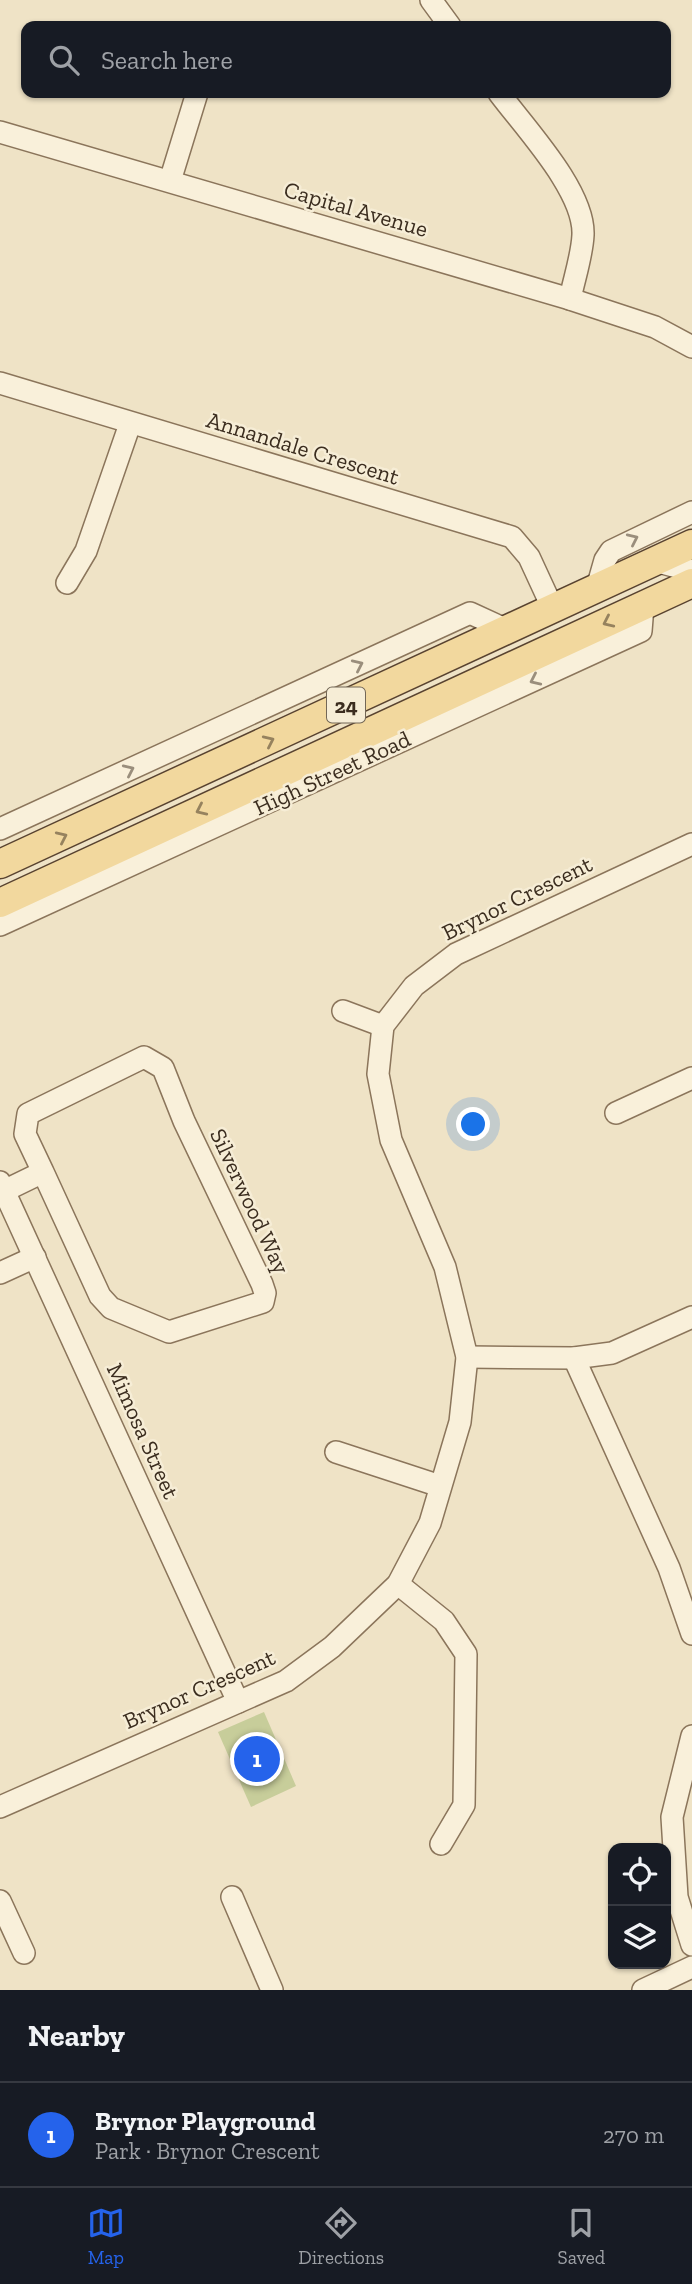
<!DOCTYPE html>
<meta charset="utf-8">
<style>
body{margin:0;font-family:"Zilla Slab",serif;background:#242831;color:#f1f3f6}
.controls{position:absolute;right:21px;bottom:21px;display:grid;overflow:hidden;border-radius:14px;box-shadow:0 2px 5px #0004}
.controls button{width:63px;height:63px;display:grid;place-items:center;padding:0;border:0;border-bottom:2px solid #363941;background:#171b24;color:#f1f3f6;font:35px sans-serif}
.you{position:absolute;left:474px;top:1125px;width:24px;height:24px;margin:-18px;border:5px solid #fff;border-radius:50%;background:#1a73e8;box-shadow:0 0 0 10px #1a73e833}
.badge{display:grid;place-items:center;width:46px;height:46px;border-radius:50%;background:#2563eb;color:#fff;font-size:23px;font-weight:700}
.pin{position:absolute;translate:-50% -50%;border:4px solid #fff;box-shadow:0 2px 7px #0006}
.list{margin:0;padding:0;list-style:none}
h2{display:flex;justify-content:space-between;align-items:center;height:91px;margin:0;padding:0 28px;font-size:30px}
h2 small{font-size:23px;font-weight:400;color:#9ea1a6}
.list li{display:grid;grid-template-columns:46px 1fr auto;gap:21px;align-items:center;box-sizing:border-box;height:105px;padding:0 28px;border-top:2px solid #363941}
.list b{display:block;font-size:26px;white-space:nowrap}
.list p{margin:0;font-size:23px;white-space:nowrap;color:#9ea1a6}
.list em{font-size:23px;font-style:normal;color:#9ea1a6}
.icon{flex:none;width:38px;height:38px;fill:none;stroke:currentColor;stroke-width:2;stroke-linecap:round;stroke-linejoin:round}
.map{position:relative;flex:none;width:692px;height:1990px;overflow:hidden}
.search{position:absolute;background:#171b24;box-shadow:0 2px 5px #0004;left:21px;right:21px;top:21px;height:77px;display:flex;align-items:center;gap:18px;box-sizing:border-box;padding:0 24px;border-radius:14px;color:#9ea1a6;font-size:26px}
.sheet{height:196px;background:#171b24}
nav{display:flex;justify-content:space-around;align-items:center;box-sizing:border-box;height:98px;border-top:2px solid #363941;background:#171b24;font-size:19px;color:#9ea1a6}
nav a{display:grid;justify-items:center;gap:4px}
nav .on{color:#2563eb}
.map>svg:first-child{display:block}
.green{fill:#c7cd9a}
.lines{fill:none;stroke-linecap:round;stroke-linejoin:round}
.minor-casing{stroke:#8b755b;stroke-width:24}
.major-casing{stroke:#594330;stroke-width:31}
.minor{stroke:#f9f0da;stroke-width:21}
.major{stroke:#f2d89e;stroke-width:28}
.oneway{stroke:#9a8e7c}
.oneway2{stroke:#96825e}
.labels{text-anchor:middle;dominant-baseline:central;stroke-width:5;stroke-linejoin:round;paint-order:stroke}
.shield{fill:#f6edd6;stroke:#736756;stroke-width:2}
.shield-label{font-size:21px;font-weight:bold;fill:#3b2d1f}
.street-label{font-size:23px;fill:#3b2d1f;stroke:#f6edd6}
</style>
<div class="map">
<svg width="692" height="1990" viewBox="0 0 692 1990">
<rect width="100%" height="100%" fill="#efe3c6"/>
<polygon class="green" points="264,1712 296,1786 251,1807 218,1732"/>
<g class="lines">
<defs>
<g id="minor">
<polyline points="431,0 450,26"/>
<path d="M499,93C525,128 585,191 583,235C582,256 574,279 570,299"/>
<polyline points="0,132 570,299 655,327 692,347"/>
<polyline points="170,181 197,93"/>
<polyline points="0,383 512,537 529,557 553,609"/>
<polyline points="655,561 692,571"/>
<polyline points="67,583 86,551 130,424"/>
<polyline points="597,588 605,560 611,551 692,512"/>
<polyline points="0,829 470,613 507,630"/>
<polyline points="0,925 641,631 643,606"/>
<polyline points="343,1011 383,1026"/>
<polyline points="616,1113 692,1078"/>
<polyline points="0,1182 238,1702"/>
<polyline points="4,1191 43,1172 25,1134 28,1114 144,1057 163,1068 184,1121 262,1284 265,1293 263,1302 169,1332 111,1308 100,1296 43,1172"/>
<polyline points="0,1273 35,1257"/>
<polyline points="467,1357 574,1358 612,1353 692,1317"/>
<polyline points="574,1358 669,1568 692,1634"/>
<polyline points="336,1452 440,1486"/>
<polyline points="398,1584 444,1621 466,1654 464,1805 441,1844"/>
<polyline points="692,1736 672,1817 677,1897 692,1945"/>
<polyline points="0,1807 286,1681 332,1647 398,1584 430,1523 460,1422 467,1357 445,1267 391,1140 378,1074 383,1026 414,986 456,954 692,844"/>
<polyline points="232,1897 272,1990"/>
<polyline points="0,1901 24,1953"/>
<polyline points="643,1990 692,1967"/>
</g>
<g id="major">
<polyline points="0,864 692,544"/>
<polyline points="0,903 692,583"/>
</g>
</defs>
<use href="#minor" class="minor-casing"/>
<use href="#major" class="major-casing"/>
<use href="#minor" class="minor"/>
<use href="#major" class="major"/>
</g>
<defs><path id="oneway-chevron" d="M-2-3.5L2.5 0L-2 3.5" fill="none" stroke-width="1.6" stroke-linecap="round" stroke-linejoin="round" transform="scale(1.75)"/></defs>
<g class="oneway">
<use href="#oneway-chevron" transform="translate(633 539) rotate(-25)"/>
<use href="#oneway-chevron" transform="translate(358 665) rotate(-25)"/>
<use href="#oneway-chevron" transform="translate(535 680) rotate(155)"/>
<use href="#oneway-chevron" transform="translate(129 770) rotate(-25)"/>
</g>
<g class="oneway2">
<use href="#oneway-chevron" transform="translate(608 622) rotate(155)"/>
<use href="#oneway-chevron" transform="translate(269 741) rotate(-25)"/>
<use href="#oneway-chevron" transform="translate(201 810) rotate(155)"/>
<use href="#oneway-chevron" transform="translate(62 837) rotate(-25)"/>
</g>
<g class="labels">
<rect class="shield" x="327" y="687.5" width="38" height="35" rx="5"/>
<g class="shield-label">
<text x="346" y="705">24</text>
</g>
<g class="street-label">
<text transform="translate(356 209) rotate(16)">Capital Avenue</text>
<text transform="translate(303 448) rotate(17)">Annandale Crescent</text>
<text transform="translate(332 773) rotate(-25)">High Street Road</text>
<text transform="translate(517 898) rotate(-26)">Brynor Crescent</text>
<text transform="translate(250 1201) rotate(65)">Silverwood Way</text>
<text transform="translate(143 1431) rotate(66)">Mimosa Street</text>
<text transform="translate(199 1689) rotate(-24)">Brynor Crescent</text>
</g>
</g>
</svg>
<div class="controls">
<button><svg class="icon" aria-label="locate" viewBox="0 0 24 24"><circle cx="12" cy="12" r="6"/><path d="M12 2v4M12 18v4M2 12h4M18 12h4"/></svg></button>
<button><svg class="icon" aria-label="layers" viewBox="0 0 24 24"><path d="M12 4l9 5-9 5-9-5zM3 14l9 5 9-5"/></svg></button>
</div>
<div class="you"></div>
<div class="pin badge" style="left:257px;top:1759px">1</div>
<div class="search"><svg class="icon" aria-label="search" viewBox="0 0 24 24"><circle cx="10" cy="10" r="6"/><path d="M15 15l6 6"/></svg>Search here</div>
</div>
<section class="sheet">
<h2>Nearby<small></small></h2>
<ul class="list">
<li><span class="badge">1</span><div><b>Brynor Playground</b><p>Park · Brynor Crescent</p></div><em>270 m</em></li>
</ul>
</section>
<nav>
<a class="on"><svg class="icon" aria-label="map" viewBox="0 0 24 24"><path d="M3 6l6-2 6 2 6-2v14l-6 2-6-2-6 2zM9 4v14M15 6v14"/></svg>Map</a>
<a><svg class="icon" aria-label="directions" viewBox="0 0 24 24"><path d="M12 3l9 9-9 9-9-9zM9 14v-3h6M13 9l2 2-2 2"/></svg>Directions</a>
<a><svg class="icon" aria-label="saved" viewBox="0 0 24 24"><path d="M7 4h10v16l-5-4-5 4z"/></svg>Saved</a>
</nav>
